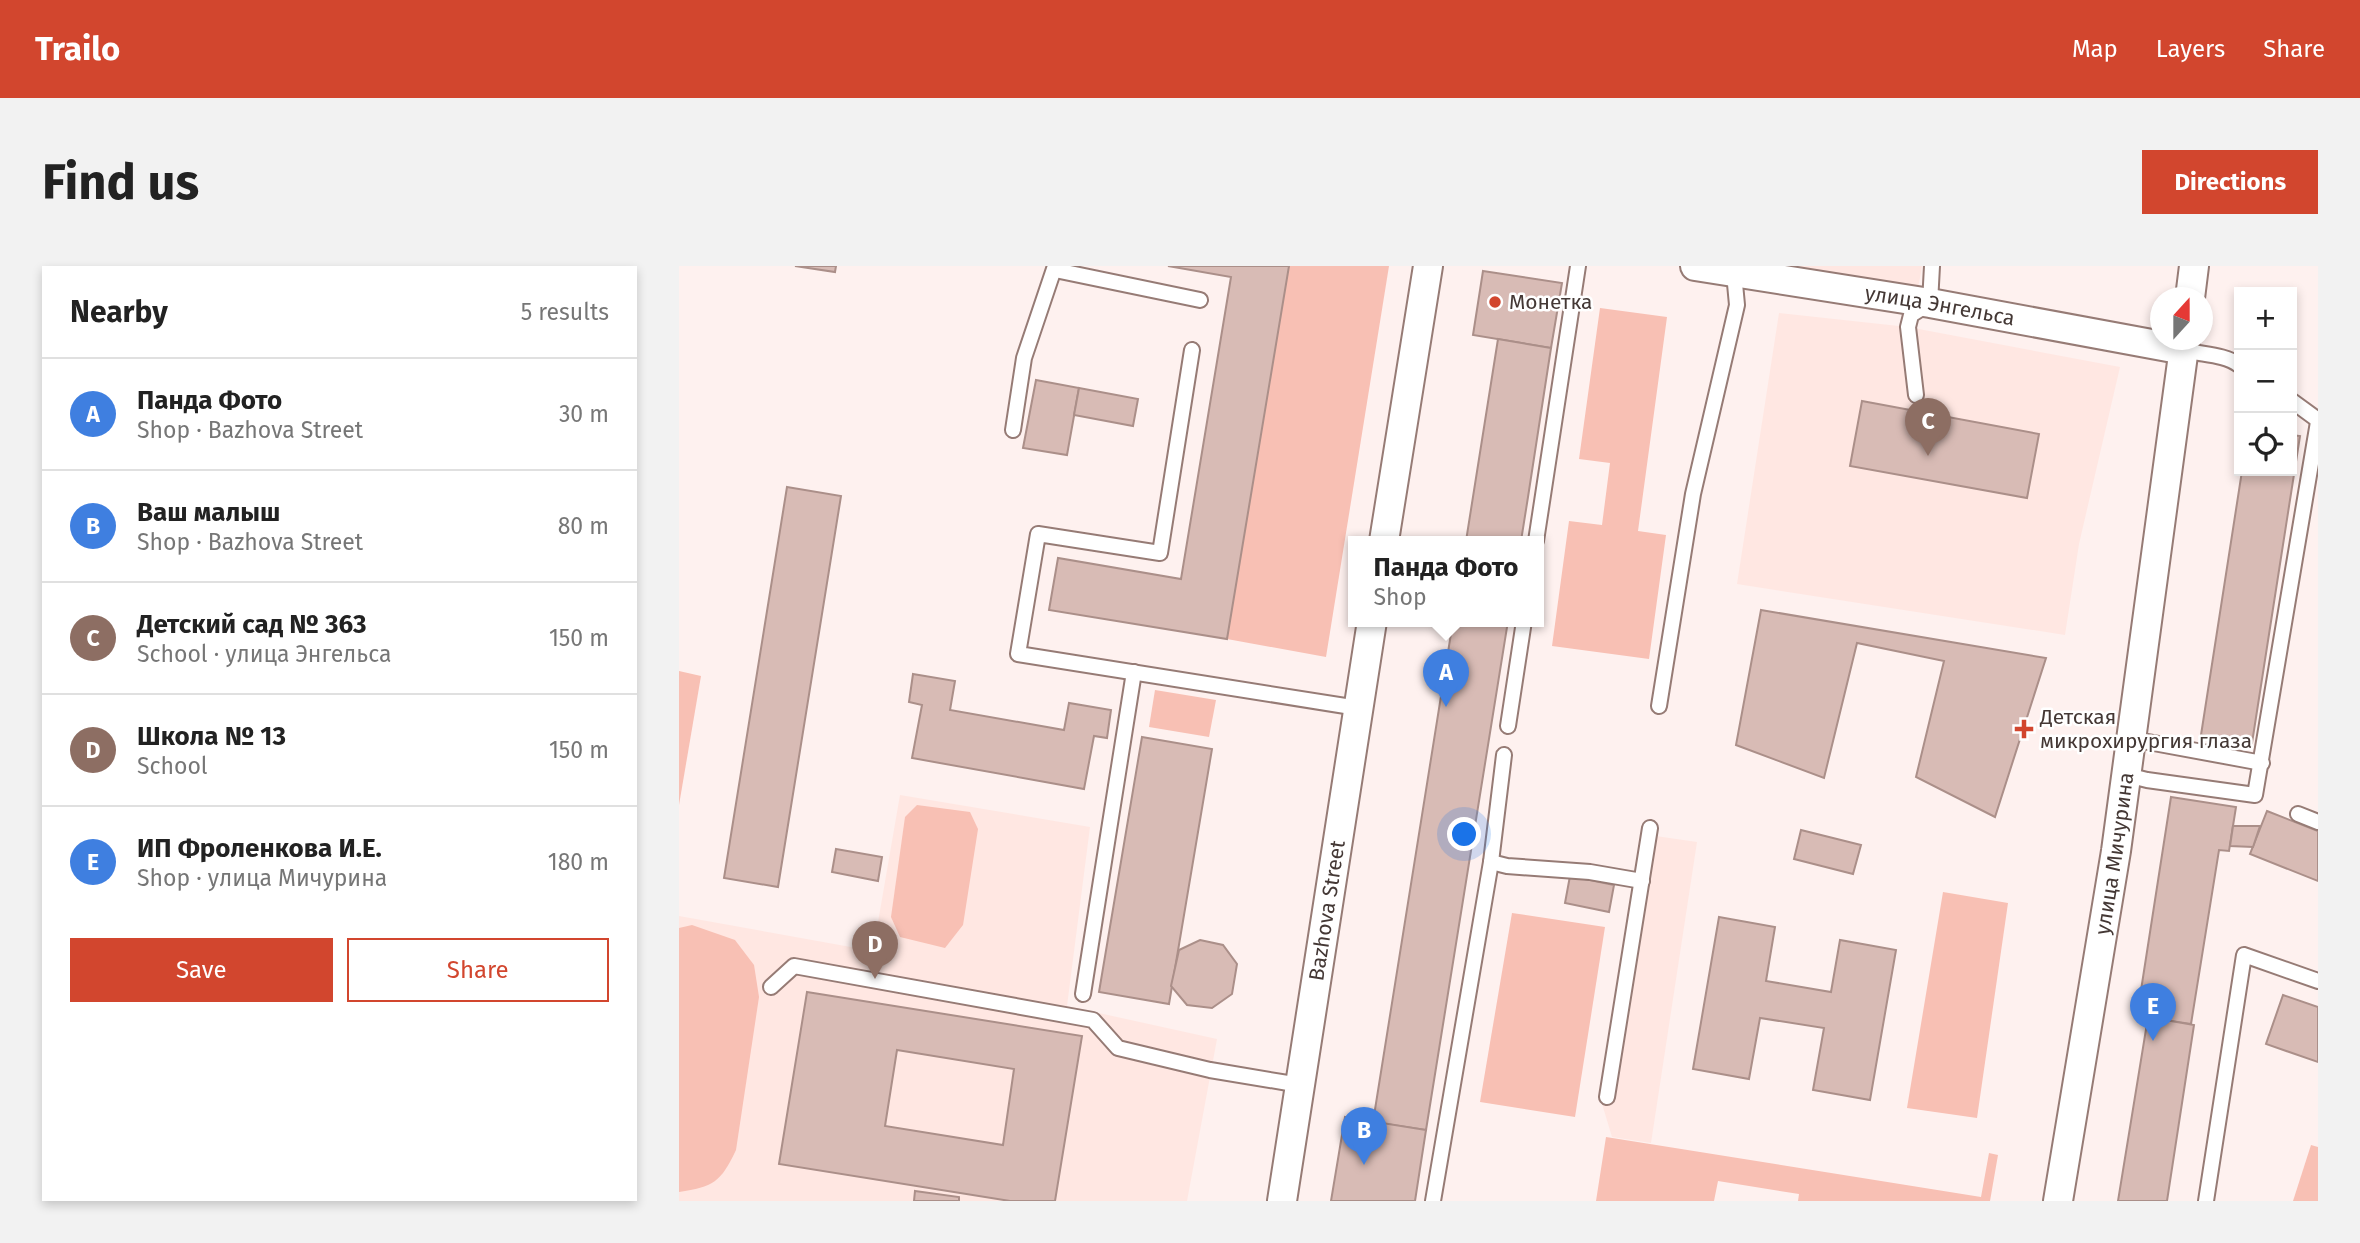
<!DOCTYPE html>
<meta charset="utf-8">
<style>
body{margin:0;font-family:"Fira Sans",sans-serif;background:#f2f2f2;color:#222}
.controls{position:absolute;right:21px;top:21px;display:grid;overflow:hidden;border-radius:0px;box-shadow:0 4px 10px #0003}
.controls button{width:63px;height:63px;display:grid;place-items:center;padding:0;border:0;border-bottom:2px solid #e0e0e0;background:#fff;color:#222;font:35px sans-serif}
.compass{position:absolute;left:1471px;top:21px;width:63px;height:63px;border-radius:50%;background:#fff;box-shadow:0 4px 10px #0003;rotate:21deg}
.you{position:absolute;left:786px;top:569px;width:24px;height:24px;margin:-18px;border:5px solid #fff;border-radius:50%;background:#1a73e8;box-shadow:0 0 0 10px #1a73e833}
.badge{display:grid;place-items:center;width:46px;height:46px;border-radius:50%;background:#d2462e;color:#fff;font-size:23px;font-weight:700}
.pin{position:absolute;translate:-50% -58px;filter:drop-shadow(0 2px 4px #0008)}
.pin::after{content:'';position:absolute;top:37px;width:24px;height:21px;background:inherit;clip-path:polygon(0 0,100% 0,50% 100%)}
.popup{position:absolute;left:669px;top:270px;width:196px;height:91px;box-sizing:border-box;display:grid;place-content:center;border-radius:0px;background:#fff;filter:drop-shadow(0 2px 5px #0005);font-size:23px;white-space:nowrap;color:#767676}
.popup b{font-size:26px;color:#222}
.popup::after{content:'';position:absolute;left:50%;top:100%;margin-left:-14px;border:14px solid transparent;border-top-color:#fff}
.list{margin:0;padding:0;list-style:none}
h2{display:flex;justify-content:space-between;align-items:center;height:91px;margin:0;padding:0 28px;font-size:30px}
h2 small{font-size:23px;font-weight:400;color:#767676}
.list li{display:grid;grid-template-columns:46px 1fr auto;gap:21px;align-items:center;box-sizing:border-box;height:112px;padding:0 28px;border-top:2px solid #e0e0e0}
.list b{display:block;font-size:26px;white-space:nowrap}
.list p{margin:0;font-size:23px;white-space:nowrap;color:#767676}
.list em{font-size:23px;font-style:normal;color:#767676}
.actions{display:flex;gap:14px;padding:21px 28px}
.actions a{flex:1;padding:16px 0;border:2px solid #d2462e;border-radius:0px;text-align:center;font-size:24px;color:#d2462e}
.actions .main{background:#d2462e;color:#fff}
.icon{flex:none;width:38px;height:38px;fill:none;stroke:currentColor;stroke-width:2;stroke-linecap:round;stroke-linejoin:round}
.map{position:relative;flex:none;width:1639px;height:935px;overflow:hidden;border-radius:0px}
header{display:flex;align-items:center;gap:42px;box-sizing:border-box;height:98px;padding:0 35px;background:#d2462e;color:#fff}
header strong{font-size:33px}
nav{display:flex;gap:38px;margin-inline-start:auto;font-size:24px}
.intro{display:flex;align-items:center;justify-content:space-between;box-sizing:border-box;height:168px;padding:0 42px}
h1{margin:0;font-size:49px}
.button{padding:18px 32px;border-radius:0px;background:#d2462e;color:#fff;font-size:24px;font-weight:700}
main{display:flex;gap:42px;padding:0 42px}
aside{flex:1;background:#fff;border-radius:0px;box-shadow:0 4px 10px #0003}
.map>svg:first-child{display:block}
.built{fill:#ffe7e2}
.green{fill:#f8c0b4}
.building{fill:#d8bbb5;stroke:#ab8f89;stroke-width:2;fill-rule:evenodd}
.lines{fill:none;stroke-linecap:round;stroke-linejoin:round}
.service-casing{stroke:#967b75;stroke-width:18}
.minor-casing{stroke:#967b75;stroke-width:32}
.service{stroke:#fff;stroke-width:14}
.minor{stroke:#fff;stroke-width:28}
.poi-dot{fill:#d2462e;stroke:#fff;stroke-width:2.5}
.labels{text-anchor:middle;dominant-baseline:central;stroke-width:5;stroke-linejoin:round;paint-order:stroke}
.poi-label{font-size:21px;fill:#443835;stroke:#fff;text-anchor:start}
.street-label{font-size:21px;fill:#443835;stroke:#fff}
</style>
<header>
<strong>Trailo</strong>
<nav><a>Map</a><a>Layers</a><a>Share</a></nav>
</header>
<div class="intro"><h1>Find us</h1><a class="button">Directions</a></div>
<main>
<aside>
<h2>Nearby<small>5 results</small></h2>
<ul class="list">
<li><span class="badge" style="background:#3f7fe0">A</span><div><b>Панда Фото</b><p>Shop · Bazhova Street</p></div><em>30 m</em></li>
<li><span class="badge" style="background:#3f7fe0">B</span><div><b>Ваш малыш</b><p>Shop · Bazhova Street</p></div><em>80 m</em></li>
<li><span class="badge" style="background:#8d6e63">C</span><div><b>Детский сад № 363</b><p>School · улица Энгельса</p></div><em>150 m</em></li>
<li><span class="badge" style="background:#8d6e63">D</span><div><b>Школа № 13</b><p>School</p></div><em>150 m</em></li>
<li><span class="badge" style="background:#3f7fe0">E</span><div><b>ИП Фроленкова И.Е.</b><p>Shop · улица Мичурина</p></div><em>180 m</em></li>
</ul>
<div class="actions"><a class="main">Save</a><a>Share</a></div>
</aside>
<div class="map">
<svg width="1639" height="935" viewBox="0 0 1639 935">
<rect width="100%" height="100%" fill="#fef1ef"/>
<g class="built">
<polygon points="1097,0 1243,0 1239,23"/>
<polygon points="1100,47 1229,61 1441,101 1400,278 1386,369 1058,318"/>
<polygon points="221,529 411,561 388,740 538,773 508,935 0,935 0,650 194,685"/>
<polygon points="963,568 1018,576 972,877 933,871 921,831"/>
</g>
<g class="green">
<polygon points="610,0 710,0 647,391 548,373"/>
<polygon points="921,42 988,51 959,265 987,269 970,393 873,380 890,255 923,259 931,197 900,193"/>
<polygon points="0,405 22,410 0,539"/>
<polygon points="476,424 537,434 530,471 470,461"/>
<polygon points="238,539 291,546 299,563 284,659 266,682 221,671 212,651 226,551"/>
<polygon points="1264,626 1329,637 1298,852 1228,842"/>
<polygon points="833,647 926,661 896,851 801,836"/>
<path d="M13,659L56,674L75,699L80,731L57,884C42,916 34,921 0,926V662Z"/>
<polygon points="927,871 1302,931 1310,887 1319,889 1311,935 1119,935 1120,928 1039,915 1035,935 917,935"/>
<polygon points="1632,879 1639,881 1639,935 1614,935"/>
</g>
<g class="building">
<polygon points="116,0 157,0 156,6"/>
<polygon points="489,0 610,0 548,373 370,344 379,292 502,313 552,11"/>
<polygon points="804,5 883,17 872,82 794,69"/>
<polygon points="819,73 872,82 849,231 842,275 787,275"/>
<polygon points="357,114 400,122 388,189 344,182"/>
<polygon points="400,122 459,133 454,160 395,149"/>
<polygon points="1183,135 1360,168 1348,232 1171,200"/>
<polygon points="1613,169 1621,170 1573,477 1522,469 1563,205 1613,205"/>
<polygon points="108,221 162,230 99,621 45,612"/>
<polygon points="1082,344 1367,392 1316,551 1237,511 1265,395 1178,377 1145,512 1057,479"/>
<polygon points="774,355 829,355 747,864 694,856"/>
<polygon points="234,408 276,415 271,444 385,464 390,437 432,444 428,472 415,470 405,523 233,492 243,439 230,436"/>
<polygon points="463,471 533,483 490,738 420,726"/>
<polygon points="1492,531 1557,541 1550,585 1540,584 1512,758 1458,750"/>
<polygon points="1588,545 1639,565 1639,615 1571,588"/>
<polygon points="1554,560 1581,560 1574,581 1551,580"/>
<polygon points="1122,564 1182,579 1174,608 1115,593"/>
<polygon points="157,583 203,591 199,615 153,606"/>
<polygon points="891,610 935,619 930,646 886,637"/>
<polygon points="1040,651 1096,661 1087,715 1152,726 1161,674 1217,684 1191,834 1134,824 1145,762 1081,752 1070,813 1014,803"/>
<polygon points="521,674 544,679 558,698 553,728 533,742 508,739 492,720 500,684"/>
<path d="M128,726L403,770L376,935H331L100,898ZM218,784L335,803L324,879L206,860Z"/>
<polygon points="1604,729 1639,741 1639,796 1587,778"/>
<polygon points="1469,751 1515,759 1488,935 1439,935"/>
<polygon points="666,851 747,864 736,935 652,935"/>
<polygon points="236,925 280,931 280,935 235,935"/>
</g>
<g class="lines">
<defs>
<g id="service">
<polyline points="376,4 521,34"/>
<polyline points="513,84 481,287 359,268 339,388 679,442"/>
<path d="M1505,84C1523,89 1545,88 1560,99"/>
<polyline points="1237,129 1229,61 1232,49 1251,37 1253,0"/>
<polyline points="1613,135 1639,154"/>
<polyline points="334,164 345,92 376,0"/>
<polyline points="857,275 899,0"/>
<polyline points="980,440 1014,228 1058,39 1055,7"/>
<polyline points="829,460 845,355"/>
<polyline points="1453,473 1583,497"/>
<polyline points="1448,509 1468,514 1576,529 1639,156"/>
<polyline points="1619,548 1639,556"/>
<polyline points="812,596 828,600 911,606 963,615"/>
<polyline points="92,721 115,700 414,754 439,782 531,804 621,819"/>
<polyline points="404,728 455,406"/>
<polyline points="928,831 971,562"/>
<polyline points="754,935 812,596 825,489"/>
<polyline points="1527,935 1565,689 1639,715"/>
</g>
<g id="minor">
<path id="s1" d="M1016,0L1251,37L1505,84"/>
<polyline points="1511,32 1515,0"/>
<polyline points="705,275 749,0"/>
<path id="s2" d="M603,935L693,355"/>
<path id="s3" d="M1379,935L1437,585L1506,74"/>
</g>
</defs>
<use href="#service" class="service-casing"/>
<use href="#minor" class="minor-casing"/>
<use href="#service" class="service"/>
<use href="#minor" class="minor"/>
</g>
<g class="poi-dot">
<circle cx="816" cy="36" r="7"/>
<path d="M1341.5 452.5h7v7h7v7h-7v7h-7v-7h-7v-7h7z"/>
</g>
<g class="labels">
<g class="poi-label">
<text x="830" y="36">Монетка</text>
<text x="1361" y="451">Детская<tspan x="1361" dy="24">микрохирургия глаза</tspan></text>
</g>
<g class="street-label">
<text stroke="none"><textPath href="#s1" startOffset="248">улица Энгельса</textPath></text>
<text stroke="none"><textPath href="#s3" startOffset="352">улица Мичурина</textPath></text>
<text stroke="none"><textPath href="#s2" startOffset="294">Bazhova Street</textPath></text>
</g>
</g>
</svg>
<div class="controls">
<button>+</button>
<button>−</button>
<button><svg class="icon" aria-label="locate" viewBox="0 0 24 24"><circle cx="12" cy="12" r="6"/><path d="M12 2v4M12 18v4M2 12h4M18 12h4"/></svg></button>
</div>
<svg class="compass" viewBox="-18 -18 36 36"><path d="M0-13l5 13h-10z" fill="#e53935"/><path d="M0 13l5-13h-10z" fill="#767676"/></svg>
<div class="you"></div>
<div class="pin badge" style="left:767px;top:441px;background:#3f7fe0">A</div>
<div class="popup"><b>Панда Фото</b>Shop</div>
<div class="pin badge" style="left:685px;top:899px;background:#3f7fe0">B</div>
<div class="pin badge" style="left:1249px;top:190px;background:#8d6e63">C</div>
<div class="pin badge" style="left:196px;top:713px;background:#8d6e63">D</div>
<div class="pin badge" style="left:1474px;top:775px;background:#3f7fe0">E</div>
</div>
</main>
